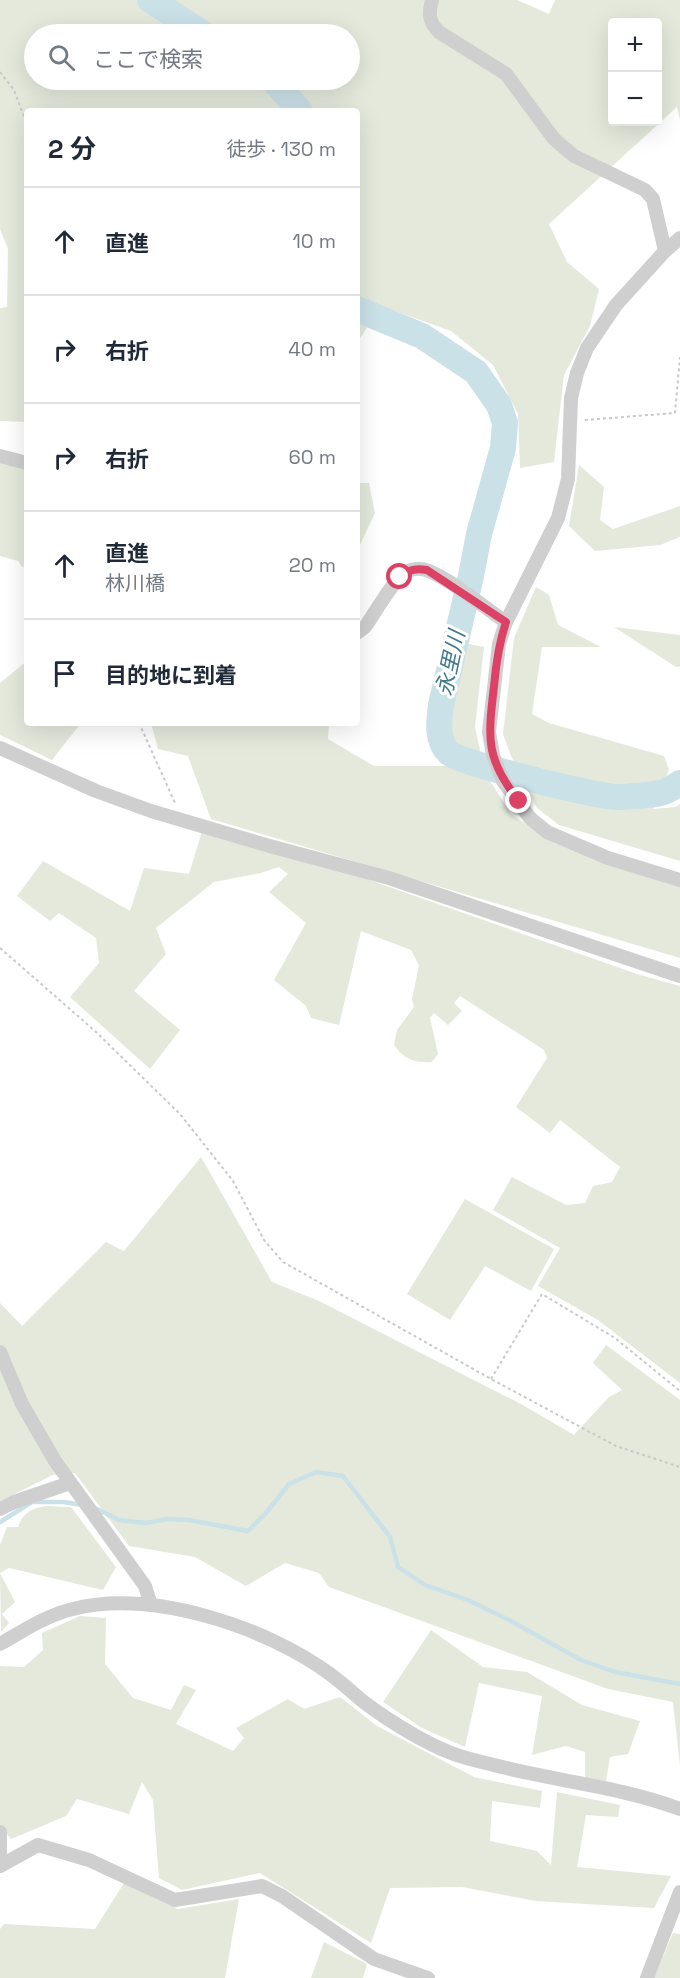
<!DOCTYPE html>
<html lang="ja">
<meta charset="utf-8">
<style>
body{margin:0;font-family:"Space Grotesk","Noto Sans JP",sans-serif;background:#f2f2f3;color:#1f2937}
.controls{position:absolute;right:18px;top:18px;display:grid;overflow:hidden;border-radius:6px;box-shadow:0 6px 24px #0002}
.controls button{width:54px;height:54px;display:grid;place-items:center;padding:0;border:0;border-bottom:2px solid #e0e1e3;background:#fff;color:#1f2937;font:30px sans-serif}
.stop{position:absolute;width:18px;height:18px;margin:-14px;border:4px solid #dc4265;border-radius:50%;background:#fff}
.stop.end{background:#dc4265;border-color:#fff;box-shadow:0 2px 6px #0008}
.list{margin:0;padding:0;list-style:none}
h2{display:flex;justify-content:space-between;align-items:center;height:78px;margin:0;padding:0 24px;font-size:26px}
h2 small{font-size:20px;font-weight:400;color:#747a83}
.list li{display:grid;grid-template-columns:39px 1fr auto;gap:18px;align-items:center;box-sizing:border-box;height:108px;padding:0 24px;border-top:2px solid #e0e1e3}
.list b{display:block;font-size:22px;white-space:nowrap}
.list p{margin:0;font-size:20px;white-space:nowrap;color:#747a83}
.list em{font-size:20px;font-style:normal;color:#747a83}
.icon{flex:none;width:33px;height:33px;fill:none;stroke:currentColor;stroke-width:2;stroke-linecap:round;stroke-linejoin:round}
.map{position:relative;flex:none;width:680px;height:1978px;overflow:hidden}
.search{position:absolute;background:#fff;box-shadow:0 6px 24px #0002;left:24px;top:24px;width:336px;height:66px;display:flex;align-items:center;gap:15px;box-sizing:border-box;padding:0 21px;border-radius:33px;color:#747a83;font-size:22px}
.panel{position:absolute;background:#fff;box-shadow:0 6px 24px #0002;left:24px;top:108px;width:336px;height:618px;border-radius:6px}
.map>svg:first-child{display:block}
.green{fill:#e4e9dc;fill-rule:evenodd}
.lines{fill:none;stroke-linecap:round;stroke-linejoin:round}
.stream{stroke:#cae1e8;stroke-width:4.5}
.river{stroke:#cae1e8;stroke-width:26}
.path{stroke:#c9c9c9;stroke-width:2;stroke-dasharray:3 3;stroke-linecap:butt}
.street{stroke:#cfcfcf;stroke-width:14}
.route{stroke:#dc4265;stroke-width:8}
.labels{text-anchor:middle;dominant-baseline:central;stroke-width:6;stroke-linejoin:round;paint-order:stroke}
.water-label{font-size:22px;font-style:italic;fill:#417a8b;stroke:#fff}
</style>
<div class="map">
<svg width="680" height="1978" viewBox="0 0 680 1978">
<rect width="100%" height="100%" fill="#fff"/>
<g class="green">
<path d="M0,0H517L549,14L555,0H680V120L677,107L549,224L567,262L599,289L590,326L564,375L554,462L520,468L518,414L493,365L451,331L381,306L357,343V111H27V422L0,421V308L7,307L8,249L0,229ZM612,22H658V122H612ZM34,34H350V80H34Z"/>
<polygon points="0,462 27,470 25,542 27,567 22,567 18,561 0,556"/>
<polygon points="579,465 604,487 600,520 613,529 680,506 680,537 660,545 595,551 569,526"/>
<polygon points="357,483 369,483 375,513 357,551"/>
<polygon points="536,587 549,595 558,625 601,647 542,647 532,714 549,723 664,756 669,770 653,809 676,807 680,804 680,861 559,825 537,808 511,756 503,734 514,638"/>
<polygon points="614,627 680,635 680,667 676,667"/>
<polygon points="465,643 484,647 475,727 485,773 511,814 554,843 680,886 680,958 211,819 188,756 158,749 151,723 329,723 328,739 374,766 446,766 453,746 448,732"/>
<polygon points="27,661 27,723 81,723 52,760 0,735 0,683"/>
<path d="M202,831L361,877L637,974L680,986V1383L598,1320L538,1286L560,1248L493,1210L512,1177L566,1205L585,1203L593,1186L612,1182L620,1167L560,1120L550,1133L516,1107L547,1058L544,1050L460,996L454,1003L462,1011L448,1025L434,1013L430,1018L438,1054L432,1062C414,1063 405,1060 394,1045L397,1030L414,1007L412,999L419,965L411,950L361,931L339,1025L311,1018L306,1006L274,980L306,923L269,892L288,874L279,867L261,873L214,882L156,928L166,954L134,991L180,1030L150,1069L70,997L99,963L96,938L59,913L50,921L17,896L43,861L130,911L144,868L189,874Z"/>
<polygon points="201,1157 272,1282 319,1301 521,1404 574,1435 609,1397 622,1390 593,1363 606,1345 680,1400 680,1766 673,1702 608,1689 329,1587 319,1573 285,1563 246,1586 195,1557 129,1546 75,1473 53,1475 0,1501 0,1303 22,1326 106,1242 124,1251"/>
<polygon points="465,1199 554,1249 531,1291 485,1266 450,1320 407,1294"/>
<path d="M46,1506L71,1507L116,1567L103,1590L9,1568L0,1573V1545L7,1527H18C24,1512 30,1509 46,1506Z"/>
<polygon points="0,1573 15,1602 2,1614 9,1623 1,1632"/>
<polygon points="80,1616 106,1618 105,1664 133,1698 171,1710 184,1685 196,1690 176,1724 233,1751 244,1738 236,1728 288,1699 304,1709 340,1697 377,1726 474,1777 542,1791 540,1808 492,1801 490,1841 537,1851 551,1865 557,1792 620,1805 618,1817 586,1815 577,1867 671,1876 654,1908 536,1901 462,1887 390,1888 371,1943 260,1873 182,1890 159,1878 153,1800 142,1782 129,1814 77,1799 66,1816 11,1839 0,1826 0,1666 24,1667 43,1650 42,1633"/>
<polygon points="431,1630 483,1667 527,1672 582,1705 640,1721 628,1754 610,1757 606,1781 585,1778 585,1752 566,1746 532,1755 542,1696 479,1683 465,1747 422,1728 383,1702"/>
<polygon points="124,1883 178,1909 239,1899 225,1978 0,1978 0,1929 4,1924 95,1929"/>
<polygon points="673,1933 680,1934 680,1978 654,1978"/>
<polygon points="324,1942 367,1964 363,1978 311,1978"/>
</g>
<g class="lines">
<g class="stream">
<polyline points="93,1507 119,1520 146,1523 167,1519 189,1520 248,1531 266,1513 289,1484 316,1472 343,1476 390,1537 398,1567 425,1585 468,1600 509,1620 581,1660 615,1672 680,1684"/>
<polyline points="0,1522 32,1502 64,1502 82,1505"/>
</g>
<g class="river">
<polyline points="150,0 204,34"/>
<polyline points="273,80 300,111"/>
<path d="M357,309L422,336L476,372L499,405L505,423L503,448L479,534L471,576L441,705C439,720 436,741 449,753C463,764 598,797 618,797C632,796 651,796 664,792C669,790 675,786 680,783"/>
</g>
<g class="path">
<polyline points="0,72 14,90 27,125"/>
<polyline points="585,420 675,413 680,357"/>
<polyline points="139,723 175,803"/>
<polyline points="0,948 95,1031 180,1114 233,1181 264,1240 283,1262 491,1379 616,1446 680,1467"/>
<polyline points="491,1379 542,1294 615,1338 680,1391"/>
</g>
<g class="street">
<path d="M432,0C428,14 429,22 439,32L506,74L554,139L574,156L645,190L653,199L665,251"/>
<polyline points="680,238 665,251 616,305 587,348 577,373 571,398 568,479 558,518 506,622 499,644 489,732 493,755 503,781 530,818 547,832 608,858 680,880"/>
<polyline points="0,456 27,463"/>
<path d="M357,633L365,627C375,613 393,580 406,572C413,568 422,568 429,571C456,583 481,605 506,622"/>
<polyline points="0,748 96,791 151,811 266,845 389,878 680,976"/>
<polyline points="0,1352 22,1404 55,1461 145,1586 151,1605"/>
<polyline points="0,1509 14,1502 70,1483"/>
<path d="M0,1644C23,1631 47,1615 73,1609C153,1589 266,1627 330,1674C342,1683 353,1693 365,1703C391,1722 421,1741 451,1753C464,1758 477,1761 490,1764C553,1781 619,1786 680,1809"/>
<polyline points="0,1832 0,1860"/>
<polyline points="0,1866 38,1845 89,1860 175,1900 262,1886 282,1896 374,1959 428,1978"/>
<polyline points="647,1978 680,1892"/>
</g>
</g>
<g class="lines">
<path class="route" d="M400,577C409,570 415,568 427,570L506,622C499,643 496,664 494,686C488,738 485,759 519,801"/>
</g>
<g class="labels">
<g class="water-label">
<text transform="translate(450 663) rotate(-78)">永里川</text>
</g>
</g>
</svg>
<div class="controls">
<button>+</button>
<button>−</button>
</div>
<div class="stop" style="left:400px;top:577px"></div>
<div class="stop end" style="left:519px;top:801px"></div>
<div class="search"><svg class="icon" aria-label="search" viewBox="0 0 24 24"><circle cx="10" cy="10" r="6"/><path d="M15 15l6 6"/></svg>ここで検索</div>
<section class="panel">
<h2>2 分<small>徒歩 · 130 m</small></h2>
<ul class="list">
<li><svg class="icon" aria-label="ahead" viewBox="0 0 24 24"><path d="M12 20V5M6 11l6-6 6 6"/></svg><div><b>直進</b></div><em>10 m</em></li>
<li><svg class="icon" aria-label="right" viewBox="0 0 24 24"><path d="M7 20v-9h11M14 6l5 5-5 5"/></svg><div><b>右折</b></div><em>40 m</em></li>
<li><svg class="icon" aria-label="right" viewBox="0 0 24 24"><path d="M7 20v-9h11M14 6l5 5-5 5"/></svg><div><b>右折</b></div><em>60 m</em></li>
<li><svg class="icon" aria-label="ahead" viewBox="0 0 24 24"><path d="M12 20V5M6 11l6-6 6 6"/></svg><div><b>直進</b><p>林川橋</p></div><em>20 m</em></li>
<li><svg class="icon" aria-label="arrive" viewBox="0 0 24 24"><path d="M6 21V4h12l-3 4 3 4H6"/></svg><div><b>目的地に到着</b></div></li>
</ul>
</section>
</div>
